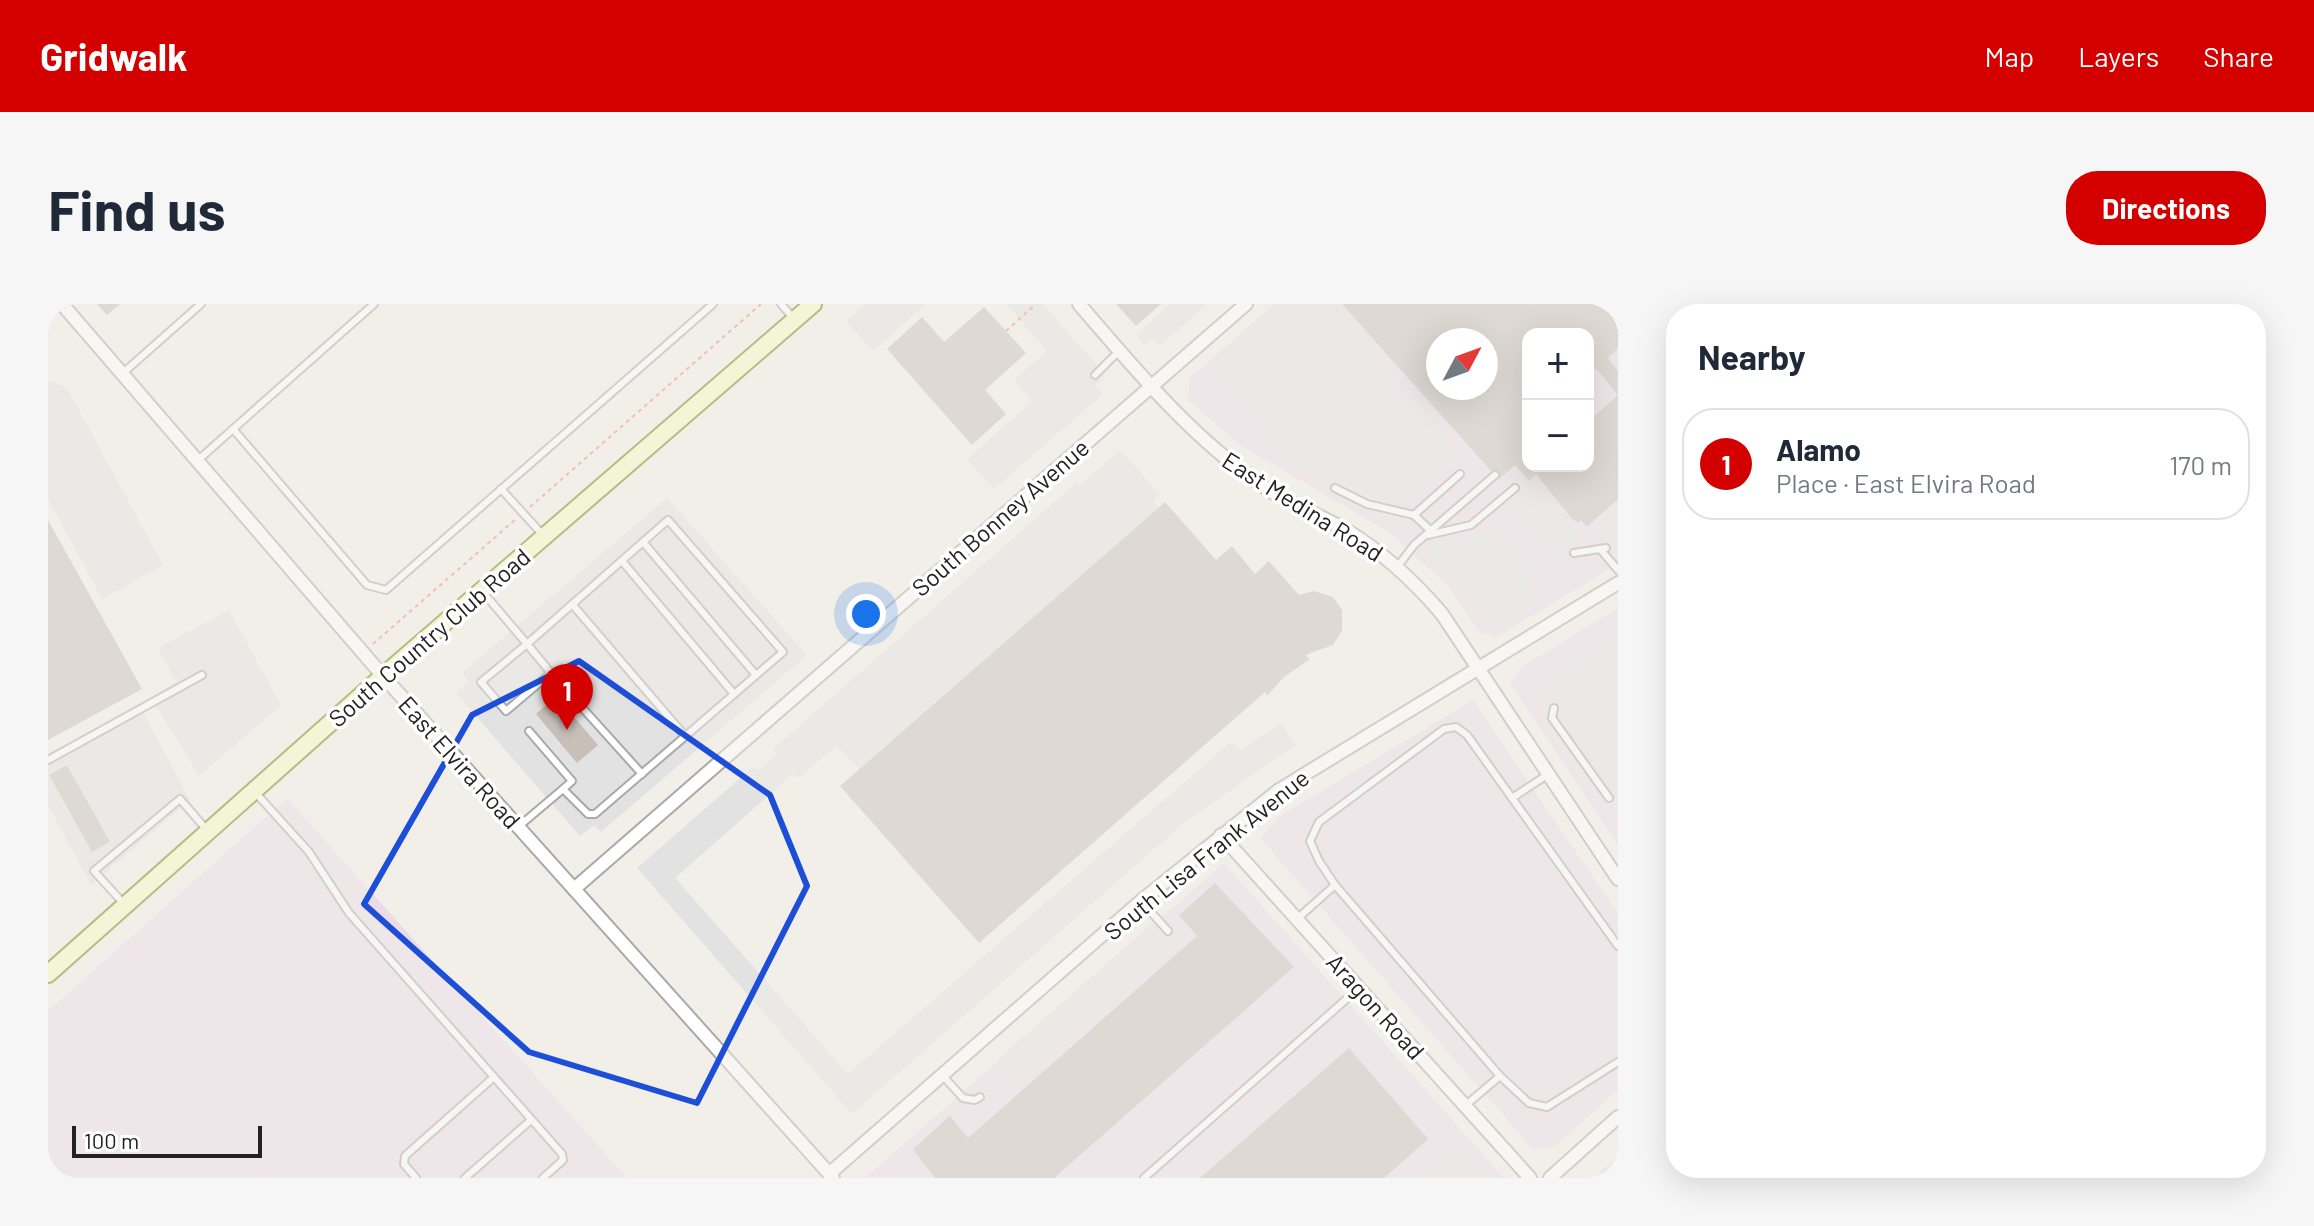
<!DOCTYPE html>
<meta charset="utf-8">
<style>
body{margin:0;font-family:Barlow,sans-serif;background:#f6f6f7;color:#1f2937}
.controls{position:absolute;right:24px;top:24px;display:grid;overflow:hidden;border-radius:16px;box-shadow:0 8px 32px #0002}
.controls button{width:72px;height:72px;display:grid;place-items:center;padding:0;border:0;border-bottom:2px solid #e0e1e3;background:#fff;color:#1f2937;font:40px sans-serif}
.compass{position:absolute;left:1378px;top:24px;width:72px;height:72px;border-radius:50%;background:#fff;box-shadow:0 8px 32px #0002;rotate:49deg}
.scale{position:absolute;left:24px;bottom:20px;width:190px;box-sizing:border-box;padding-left:8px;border:4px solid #222;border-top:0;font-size:22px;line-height:28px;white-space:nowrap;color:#222;-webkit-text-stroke:6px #fff;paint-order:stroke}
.you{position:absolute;left:818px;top:310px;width:28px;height:28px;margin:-20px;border:6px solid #fff;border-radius:50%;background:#1a73e8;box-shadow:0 0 0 12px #1a73e833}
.badge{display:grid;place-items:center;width:52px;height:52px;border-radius:50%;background:#d40000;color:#fff;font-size:26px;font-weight:700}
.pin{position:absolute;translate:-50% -66px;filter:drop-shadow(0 2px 4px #0008)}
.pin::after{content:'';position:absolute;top:42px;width:28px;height:24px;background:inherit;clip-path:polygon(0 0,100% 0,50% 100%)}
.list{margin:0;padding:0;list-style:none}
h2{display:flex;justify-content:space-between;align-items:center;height:104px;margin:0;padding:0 32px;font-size:34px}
h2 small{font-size:26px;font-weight:400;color:#747a83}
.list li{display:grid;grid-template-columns:52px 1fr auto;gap:24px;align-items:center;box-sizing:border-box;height:112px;margin:0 16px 16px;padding:0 16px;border:2px solid #e0e1e3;border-radius:32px}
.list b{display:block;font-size:30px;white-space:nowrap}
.list p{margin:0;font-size:26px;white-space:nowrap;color:#747a83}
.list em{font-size:26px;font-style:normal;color:#747a83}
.map{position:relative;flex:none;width:1570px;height:874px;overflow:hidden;border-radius:32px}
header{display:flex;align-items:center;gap:48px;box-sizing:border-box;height:112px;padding:0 40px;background:#d40000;color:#fff}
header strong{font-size:38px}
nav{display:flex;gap:44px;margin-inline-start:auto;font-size:28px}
.intro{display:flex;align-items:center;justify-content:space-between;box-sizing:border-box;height:192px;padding:0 48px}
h1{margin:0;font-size:56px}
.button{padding:20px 36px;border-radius:32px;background:#d40000;color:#fff;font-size:28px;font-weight:700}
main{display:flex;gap:48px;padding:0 48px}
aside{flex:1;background:#fff;border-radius:32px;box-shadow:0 8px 32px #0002}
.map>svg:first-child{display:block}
.industrial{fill:#ebdbe8;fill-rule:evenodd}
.parking{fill:#e2e2e2;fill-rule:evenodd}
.building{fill:#c7bfb8;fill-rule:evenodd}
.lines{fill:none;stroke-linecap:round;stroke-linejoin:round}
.lane-casing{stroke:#a9a9a9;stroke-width:10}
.street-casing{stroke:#a9a9a9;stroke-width:16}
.secondary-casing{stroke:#707d05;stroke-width:20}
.path{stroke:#fa8072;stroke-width:2;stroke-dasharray:4 4;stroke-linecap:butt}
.lane{stroke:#fff;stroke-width:6}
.street{stroke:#fff;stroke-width:12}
.secondary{stroke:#f7fabf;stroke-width:16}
.marked{fill:none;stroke:#1d4ed8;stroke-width:6;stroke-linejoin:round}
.labels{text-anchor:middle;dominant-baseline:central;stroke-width:7;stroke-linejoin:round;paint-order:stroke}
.street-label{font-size:24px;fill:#222;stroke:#fff}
</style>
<header>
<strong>Gridwalk</strong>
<nav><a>Map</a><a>Layers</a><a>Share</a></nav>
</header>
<div class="intro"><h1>Find us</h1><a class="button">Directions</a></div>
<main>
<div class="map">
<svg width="1570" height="874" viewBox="0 0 1570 874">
<rect width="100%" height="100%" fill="#f2efe9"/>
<g class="industrial">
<path d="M1226,0H1570V260L1450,332L1432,329L1400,282L1342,229L1192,141L1140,96L1142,74ZM1480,30H1540V162H1480ZM1390,36H1438V84H1390Z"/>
<polygon points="1570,304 1570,542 1462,380 1472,364"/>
<polygon points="1425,396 1570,610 1570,786 1507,842 1485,845 1213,535 1229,514"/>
<polygon points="239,494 579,874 0,874 0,707"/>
<polygon points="1176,559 1456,874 817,874"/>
</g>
<g class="parking">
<polygon points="818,0 878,0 825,47 798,17"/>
<polygon points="958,0 995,0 1057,71 1047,81 1055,90 946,185 919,155 984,98 966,76 999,47"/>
<polygon points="1121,0 1159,0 1112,42 1104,34 1096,41 1088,31"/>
<polygon points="1232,0 1285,0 1339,60 1332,67 1365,105 1374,98 1402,134 1397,139 1406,152 1340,211 1313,205 1281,187 1260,164 1253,170 1168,74 1175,67 1167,58"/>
<polygon points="0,76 19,84 115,261 54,295 0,195"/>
<polygon points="1072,146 1112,190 1105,197 1110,204 811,465 789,441 751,474 745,470 627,574 800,770 1184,437 1192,446 1233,419 1248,441 1137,518 804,810 589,564 705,463 710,467 729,449 725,445 1028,179 1031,182"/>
<polygon points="1485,177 1532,231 1505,255 1458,201"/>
<path d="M619,194L759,351L553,528L546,521L532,532L408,389L421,378L414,369ZM507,393L549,441L530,458L488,410Z"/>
<polygon points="1570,208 1570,252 1548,227"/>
<polygon points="1440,230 1447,238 1453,233 1485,270 1477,277 1490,293 1455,323 1448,316 1441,321 1379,249 1386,241"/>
<polygon points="181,306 233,401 151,472 103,393 128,378 110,344"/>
<polygon points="1570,322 1570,512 1528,464 1496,407 1504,396 1497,387"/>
<polygon points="91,401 142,496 43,581 0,501 0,451"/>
<polygon points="1115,610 1136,634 970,780 949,756"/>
<polygon points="1404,845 1411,854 1419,847 1440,871 1437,874 1371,874"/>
<polygon points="1570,852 1570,874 1545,874"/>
</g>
<g class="building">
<polygon points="49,0 72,0 59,11"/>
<polygon points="1068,0 1113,0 1088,22"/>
<path d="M1294,0H1570V44L1560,54L1570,67V195L1539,223L1533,216L1530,219L1524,215L1488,170L1481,177L1467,161L1451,175V167H1443ZM1406,30L1411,36H1438V84H1390V36H1399ZM1480,30H1540V72L1548,64L1570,91L1540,118V162H1480Z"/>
<polygon points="936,3 978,49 937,86 958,110 924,141 839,45 874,13 896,38"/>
<polygon points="1117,198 1168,256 1184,242 1207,270 1221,257 1251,291 1266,287 1285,293 1294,306 1294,327 1285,341 1257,351 1262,355 1236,373 1219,392 1217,388 931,639 792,482"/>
<polygon points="0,216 94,385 0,436"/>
<polygon points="508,392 550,441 529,459 488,410"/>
<polygon points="19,461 62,538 44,548 1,471"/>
<polygon points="1167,579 1246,663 1006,874 887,874 865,845 902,812 920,834 1149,632 1131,611"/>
<polygon points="1301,744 1380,835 1336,874 1152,874"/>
</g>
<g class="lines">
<defs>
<g id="lane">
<polyline points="733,0 747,16"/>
<polyline points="75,69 153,0"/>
<polyline points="1047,71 1071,47"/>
<polyline points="185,125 319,281 338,286 665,0"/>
<polyline points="149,157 326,0"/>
<polyline points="1287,184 1319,200 1366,211 1383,227"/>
<polyline points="453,185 494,230"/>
<polyline points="1366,211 1412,170"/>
<polyline points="1380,231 1423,221 1467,184"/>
<polyline points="595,238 708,371"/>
<polyline points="1552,245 1570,266"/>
<polyline points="1526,249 1558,244"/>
<polyline points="574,257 686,390"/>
<polyline points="1350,262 1366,241 1447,171"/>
<polyline points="434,287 479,340 620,216 735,348 547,510 540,510 515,485 470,523"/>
<polyline points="524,300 637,432"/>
<polygon points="479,340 503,369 458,407 433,378"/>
<polyline points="503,369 594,470"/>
<polyline points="1506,404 1504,414 1561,494"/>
<polyline points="481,427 524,477 515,485"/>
<polyline points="0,456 154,371"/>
<polyline points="1499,471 1464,494 1570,642"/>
<polyline points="206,487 261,548 301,609 514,850 515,856 495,874"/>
<polyline points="1464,494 1419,431 1408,423 1396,425 1271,518 1262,537 1271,557 1287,581 1452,772 1481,799 1499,803 1570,758"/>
<polyline points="1093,597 1120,627"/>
<polyline points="76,600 46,567 132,495 158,525"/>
<polyline points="1249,615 1287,581"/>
<polyline points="895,772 915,794 927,796 932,793"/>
<polyline points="1418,801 1452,772"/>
<polyline points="368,874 356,860 357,852 446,773"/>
<polyline points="417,874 483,816"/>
<polyline points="1096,874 1311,684"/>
</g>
<g id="street">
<polyline points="14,0 335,372 785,874"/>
<path d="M1031,0C1087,65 1141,131 1212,180C1238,199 1270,210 1298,226C1336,249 1366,277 1394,310L1570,575"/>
<polyline points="1173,531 1482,874"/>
<polyline points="526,585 1198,0"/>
<polyline points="781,870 1093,597 1231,486 1570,279"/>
<polyline points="1502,874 1570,813"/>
</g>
<polyline id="secondary" points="0,670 335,372 765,0"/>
</defs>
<use href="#lane" class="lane-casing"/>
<use href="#street" class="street-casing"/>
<use href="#secondary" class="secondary-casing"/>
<g class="path">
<polyline points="958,27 988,0"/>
<polyline points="482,203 713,0"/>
<polyline points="325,340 468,215"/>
</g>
<use href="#lane" class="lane"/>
<use href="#street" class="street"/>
<use href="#secondary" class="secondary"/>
</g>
<path d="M0 0H1570V874H0ZM531,357L722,491L759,582L649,799L481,748L316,600L424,411Z" fill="#f2efe9" fill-opacity=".55" fill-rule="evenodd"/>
<path class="marked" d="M531,357L722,491L759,582L649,799L481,748L316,600L424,411Z"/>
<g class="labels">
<g class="street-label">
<text transform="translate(1255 202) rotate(32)">East Medina Road</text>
<text transform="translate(952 213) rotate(-41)">South Bonney Avenue</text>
<text transform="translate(381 333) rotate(-41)">South Country Club Road</text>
<text transform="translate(412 458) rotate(48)">East Elvira Road</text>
<text transform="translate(1158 550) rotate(-39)">South Lisa Frank Avenue</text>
<text transform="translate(1328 702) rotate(48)">Aragon Road</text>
</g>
</g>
</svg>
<div class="controls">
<button>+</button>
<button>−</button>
</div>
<svg class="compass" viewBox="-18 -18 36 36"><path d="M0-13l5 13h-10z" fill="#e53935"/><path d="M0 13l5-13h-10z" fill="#747a83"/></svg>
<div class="scale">100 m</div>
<div class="you"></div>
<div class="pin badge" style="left:519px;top:426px">1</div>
</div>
<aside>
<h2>Nearby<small></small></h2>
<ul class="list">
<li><span class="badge">1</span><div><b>Alamo</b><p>Place · East Elvira Road</p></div><em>170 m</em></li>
</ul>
</aside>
</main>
